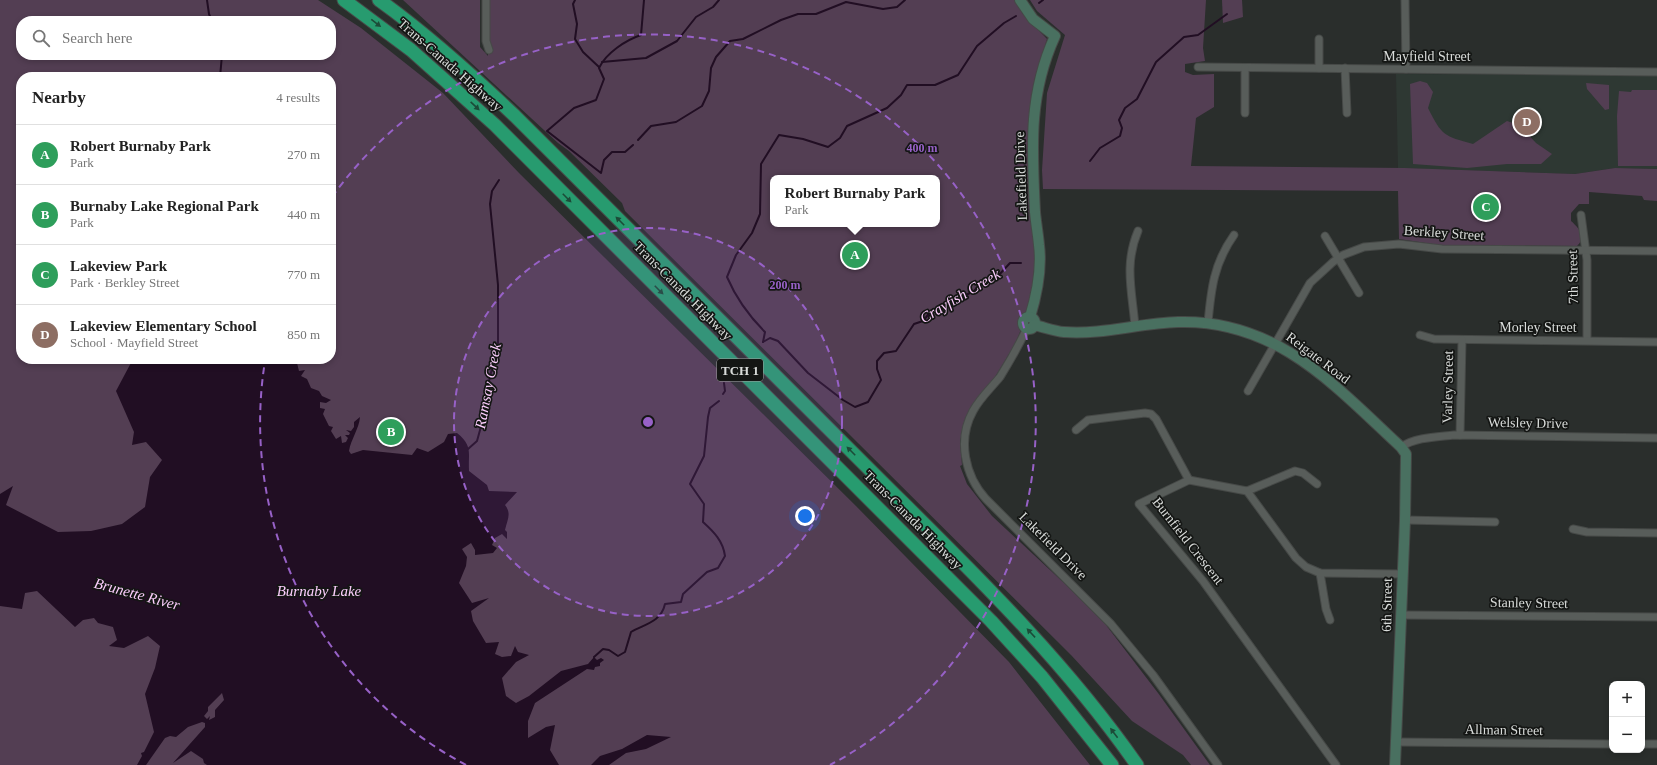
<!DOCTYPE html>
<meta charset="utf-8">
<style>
body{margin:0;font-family:Georgia,serif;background:#f2f2f2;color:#222}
.controls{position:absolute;right:12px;bottom:12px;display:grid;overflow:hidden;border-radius:8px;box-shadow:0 2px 6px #0003}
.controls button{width:36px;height:36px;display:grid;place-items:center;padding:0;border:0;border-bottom:1px solid #e0e0e0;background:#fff;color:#222;font:20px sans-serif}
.you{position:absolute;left:805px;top:516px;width:14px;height:14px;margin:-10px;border:3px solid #fff;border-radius:50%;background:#1a73e8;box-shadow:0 0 0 6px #1a73e833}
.badge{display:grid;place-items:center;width:26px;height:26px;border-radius:50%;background:#ea580c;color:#fff;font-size:13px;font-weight:700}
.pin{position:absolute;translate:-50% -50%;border:2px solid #fff;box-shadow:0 1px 4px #0006}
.popup{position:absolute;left:770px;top:175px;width:170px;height:52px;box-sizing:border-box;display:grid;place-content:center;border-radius:8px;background:#fff;filter:drop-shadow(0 1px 3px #0005);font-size:13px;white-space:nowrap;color:#767676}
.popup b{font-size:15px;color:#222}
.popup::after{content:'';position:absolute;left:50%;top:100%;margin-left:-8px;border:8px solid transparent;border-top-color:#fff}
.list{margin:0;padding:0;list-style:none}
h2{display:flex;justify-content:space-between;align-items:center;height:52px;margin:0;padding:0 16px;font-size:17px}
h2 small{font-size:13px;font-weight:400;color:#767676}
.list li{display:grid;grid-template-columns:26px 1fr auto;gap:12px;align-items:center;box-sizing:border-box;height:60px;padding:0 16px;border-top:1px solid #e0e0e0}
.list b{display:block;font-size:15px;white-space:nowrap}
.list p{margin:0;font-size:13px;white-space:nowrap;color:#767676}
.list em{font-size:13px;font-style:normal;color:#767676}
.icon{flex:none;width:22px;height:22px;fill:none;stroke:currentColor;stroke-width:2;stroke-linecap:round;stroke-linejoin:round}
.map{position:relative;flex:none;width:1657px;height:765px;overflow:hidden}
.search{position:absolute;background:#fff;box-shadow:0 2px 6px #0003;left:16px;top:16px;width:320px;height:44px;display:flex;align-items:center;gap:10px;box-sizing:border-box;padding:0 14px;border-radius:16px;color:#767676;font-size:15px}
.panel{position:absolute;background:#fff;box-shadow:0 2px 6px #0003;left:16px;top:72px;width:320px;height:292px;border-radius:16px}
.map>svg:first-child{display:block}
.built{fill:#2e3833}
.green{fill:#533e53;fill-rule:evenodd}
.water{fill:#210e23;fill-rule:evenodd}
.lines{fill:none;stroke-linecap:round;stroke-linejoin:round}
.stream{stroke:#210e23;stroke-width:2}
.street-casing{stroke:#464947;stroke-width:9}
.secondary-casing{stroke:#464947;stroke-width:12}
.highway-casing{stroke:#464947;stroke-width:15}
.street{stroke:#585d5a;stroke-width:7}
.secondary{stroke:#497060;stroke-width:10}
.highway{stroke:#279b6f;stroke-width:13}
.oneway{fill:#1c4b38}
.ring{fill:none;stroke:#9761c7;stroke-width:2;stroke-dasharray:7 5}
.labels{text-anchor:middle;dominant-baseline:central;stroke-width:3.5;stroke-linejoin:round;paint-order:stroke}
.shield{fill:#141614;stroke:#9ea19f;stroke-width:1}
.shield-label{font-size:13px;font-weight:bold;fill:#d9dcda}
.street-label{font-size:14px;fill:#d9dcda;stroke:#141614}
.water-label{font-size:15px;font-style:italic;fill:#fccefd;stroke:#141614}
.centre{fill:#9761c7;stroke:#141614;stroke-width:2}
.ring-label{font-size:12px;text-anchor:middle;font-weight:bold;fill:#9761c7;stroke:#141614;stroke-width:3.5;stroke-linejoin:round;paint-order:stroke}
</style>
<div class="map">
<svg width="1657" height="765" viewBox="0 0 1657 765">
<rect width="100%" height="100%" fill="#2a2e2c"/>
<polygon class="built" points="1396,74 1657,75 1657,169 1615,168 1575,174 1398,168"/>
<g class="green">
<path d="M0,0H318L361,28L443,93L520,174L856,506L1009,662L1090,765H0ZM21,21H331V55H21ZM21,77H331V359H21Z"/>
<path d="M403,0H480V47L488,56V0H1015L1023,14L1047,39L1035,77L1029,119L1035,250L1033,289L1026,315L1021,322L1020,332L1015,344L995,377L970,408L966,419L960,441L962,465L960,466L967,484L992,516L1064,583L1106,625L1158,693L1210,765H1191L1183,755L1132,721L1071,655L625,211L622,203L569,151L558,143ZM773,178H937V224H773Z"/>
<path d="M1030,0H1206L1203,48L1205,61L1185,64V72L1193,75L1214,74V107L1196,118L1191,166L1405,168L1575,174L1615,168L1657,169V201L1644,200L1642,196L1589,192V204H1579L1571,213V221C1578,227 1587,237 1577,246L1439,245L1399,239L1398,191L1043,189L1042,170L1047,93L1065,35L1037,11Z"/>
<polygon points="1222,0 1242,0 1243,17 1223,23"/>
<path d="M1420,81L1427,83L1433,92L1428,108C1442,136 1444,136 1473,144L1507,121L1519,125L1536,143L1552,154L1541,164H1507L1467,168L1413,164L1410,84Z"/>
<polygon points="1586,83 1609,85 1609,109 1605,110 1587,89"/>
<polygon points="1632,90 1657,90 1657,166 1618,166 1617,116 1619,91 1631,92"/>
</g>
<g class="water">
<path d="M133,359H296L299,371L305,370L301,376L307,379L311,388L319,391L322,396L331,400L326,403L320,402V408L325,409L323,414L329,426L333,427L331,431L336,439L341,436L342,443L346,442L348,438L345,435H349L350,433L346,430L351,431L354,427V422L360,417C359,429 351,439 349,451L351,454L363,450L412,455L417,448L428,452L444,442L448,434L457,433C473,446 468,452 469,471L487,485L489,491L517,492L505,505C512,514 507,520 505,530L507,532V539L502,534L495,538L492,545L497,548L493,553L475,555V550L471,543L462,549L467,557L466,566L459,583L472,603L489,598L471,611L473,621L486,643L499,642L495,654L502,657L511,656L515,646L518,652L529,655L516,662L502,678L506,696L516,703L529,696L561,671L588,664L594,657L597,660L601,658L604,660L600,663V666L595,667L594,670L587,669L535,703L528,721V738L546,727L555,725L550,750L559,765H207L204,763L203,759L191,751L173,763L205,727V723L202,722L188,727L176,737L170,736L165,738L146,765H137L142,756L141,753L144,752L154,732L145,694L155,668L160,646L148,636L124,648L109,646L117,640L113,627L98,623L94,618L83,620L75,627L37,591L25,593L22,609L0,606V494L13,486L6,505L58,532L91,531L122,524L145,507L150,477L162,460L146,442L132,445L134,432L116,391ZM222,693L224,700L215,710V717L209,720L210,716L207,719L204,716L208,711V707Z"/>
<polygon points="647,735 671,737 646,749 626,753 609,765 591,765 600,756 622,749"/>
</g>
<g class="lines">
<g class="stream">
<polyline points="207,0 209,14 212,21"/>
<polyline points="575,0 573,4 577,24 575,39 583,52 599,67"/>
<polyline points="1039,3 1043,0"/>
<polyline points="602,62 646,58 677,41 696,17 713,7 719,0"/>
<polyline points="220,77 222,55"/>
<polyline points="638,140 651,126 676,122 702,106 709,91 711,68 716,57 730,41 743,39 781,20 798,14 816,14 846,2 883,9 897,7 905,0"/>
<path d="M633,145L625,152H612L604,160L601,173L547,131L574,108L596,100L604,79L599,68C606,53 626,40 641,35L644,0"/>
<polyline points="1090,161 1100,148 1120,136 1122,128 1119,120 1125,108 1137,99 1156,62 1184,37 1198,35 1227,14"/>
<path d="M763,342L765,332C749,316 736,298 727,277L736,255L752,233L760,214L761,164L779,135L803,139L828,147L840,138L847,126L887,108L901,95L907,85H935L958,75L977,46L1004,23L1016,16"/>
<polyline points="763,342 770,338 778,341 808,373 843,400 855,407 868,402 881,380 877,369 877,361 884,353 896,351 914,324 923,321 932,310 946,308 956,300 974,291 983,281 998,276 1010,263 1021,263"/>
<polyline points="723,394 725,391 724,383"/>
<polyline points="468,449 477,441 485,412 485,398 498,343 498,285 490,204 492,191 499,180"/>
<path d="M594,657L603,649L609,650L618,656L625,652L631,632C645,624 661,622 665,604L681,602L683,594L707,572L718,568L725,556C723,541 714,532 703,522L704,504L690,484L704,456L708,417L710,408L719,401"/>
</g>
<defs>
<g id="street">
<polyline points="486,0 486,41 489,50"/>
<polyline points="1405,0 1406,69"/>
<polyline points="1198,67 1657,72"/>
<polyline points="1245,68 1245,113"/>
<polyline points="1319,68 1319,39"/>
<polyline points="1345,68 1347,113"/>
<polyline points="1581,215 1587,260 1587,340"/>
<polyline points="1325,236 1359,293"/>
<path d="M1208,323C1211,289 1214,263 1234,235"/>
<path d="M1135,326C1132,291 1124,264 1138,231"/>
<path d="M1027,328C1019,345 1010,361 1000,377C991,388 980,398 973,411C957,440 965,476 986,499L1111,624L1153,675L1218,765"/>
<polyline points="1420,335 1434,339 1657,342"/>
<polyline points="1248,391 1310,283 1333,262 1343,255 1364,247 1399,244 1442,249 1657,251"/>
<polyline points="1076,430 1088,420 1145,413 1151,414 1156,419 1189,480"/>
<polyline points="1460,435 1462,340"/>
<path d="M1401,447C1416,437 1437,437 1454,435L1657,438"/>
<polyline points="1247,491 1295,471 1303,473 1317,484"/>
<polyline points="1405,520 1495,522"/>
<polyline points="1573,529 1587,532 1657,533"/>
<polyline points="1320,573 1326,609 1330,620"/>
<polyline points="1401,615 1657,617"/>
<polyline points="1396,742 1612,744"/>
<polyline points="1642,744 1657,744"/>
<polyline points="1336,765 1203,581 1139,504 1189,480 1247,491 1296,558 1306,567 1320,573 1402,574"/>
</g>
<g id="secondary">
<path d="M1020,0L1033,19L1055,36C1028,95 1032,149 1035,212C1036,223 1038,234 1039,245C1042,269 1037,294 1030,317"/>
<circle cx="1029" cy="323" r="6"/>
<path d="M1034,325C1044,327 1053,331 1064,332C1102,335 1140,323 1178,322C1277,319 1335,386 1401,447L1406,454L1405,520L1395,765"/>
</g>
<g id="highway">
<polyline points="344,0 411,50 495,125 991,621 1042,677 1112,765"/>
<path d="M379,0C428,35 472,75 515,116C632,232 748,348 864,464C960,560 1059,653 1137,765"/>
</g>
</defs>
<use href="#street" class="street-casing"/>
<use href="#secondary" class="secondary-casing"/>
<use href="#highway" class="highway-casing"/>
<use href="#street" class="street"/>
<use href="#secondary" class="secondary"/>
<use href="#highway" class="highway"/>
</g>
<defs><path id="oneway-solid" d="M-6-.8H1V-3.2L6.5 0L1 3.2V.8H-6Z"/></defs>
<g class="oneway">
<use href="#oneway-solid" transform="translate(376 23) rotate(38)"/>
<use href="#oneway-solid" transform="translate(475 106) rotate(43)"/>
<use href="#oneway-solid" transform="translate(567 198) rotate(45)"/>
<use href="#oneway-solid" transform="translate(620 221) rotate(-135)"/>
<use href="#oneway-solid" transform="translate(659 290) rotate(45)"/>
<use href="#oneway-solid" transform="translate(851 451) rotate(-135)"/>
<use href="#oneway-solid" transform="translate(1031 633) rotate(-133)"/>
<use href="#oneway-solid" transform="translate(1114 733) rotate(-127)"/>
</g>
<circle cx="648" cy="422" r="194" fill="#9761c7" fill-opacity=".12"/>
<g class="ring">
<circle cx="648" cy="422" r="194"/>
<path d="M466 765A388 388 0 0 1 265 361M332 197A388 388 0 1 1 830 765"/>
</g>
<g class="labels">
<rect class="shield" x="717" y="359" width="46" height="22" rx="3"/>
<g class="shield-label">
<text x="740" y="370">TCH 1</text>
</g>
<g class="street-label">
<text x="1427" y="56">Mayfield Street</text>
<text transform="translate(450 65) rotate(41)">Trans-Canada Highway</text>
<text transform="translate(1021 176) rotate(-92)">Lakefield Drive</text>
<text transform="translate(1444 233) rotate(4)">Berkley Street</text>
<text transform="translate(1573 277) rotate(-91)">7th Street</text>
<text transform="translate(683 291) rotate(45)">Trans-Canada Highway</text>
<text x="1538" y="327">Morley Street</text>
<text transform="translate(1318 358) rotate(37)">Reigate Road</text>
<text transform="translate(1448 387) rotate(-89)">Varley Street</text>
<text transform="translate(1528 423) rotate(1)">Welsley Drive</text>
<text transform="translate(913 520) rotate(45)">Trans-Canada Highway</text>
<text transform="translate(1188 541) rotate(52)">Burnfield Crescent</text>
<text transform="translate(1053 546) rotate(45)">Lakefield Drive</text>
<text transform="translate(1529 603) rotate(1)">Stanley Street</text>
<text transform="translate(1387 605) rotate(-89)">6th Street</text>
<text transform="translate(1504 730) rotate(1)">Allman Street</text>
</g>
<g class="water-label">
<text transform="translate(960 296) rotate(-31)">Crayfish Creek</text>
<text transform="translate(488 386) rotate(-79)">Ramsay Creek</text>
<text x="319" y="591">Burnaby Lake</text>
<text transform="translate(137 594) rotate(15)">Brunette River</text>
</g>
</g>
<circle cx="648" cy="422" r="6" class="centre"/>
<g class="ring-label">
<text x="922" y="152">400 m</text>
<text x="785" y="289">200 m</text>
</g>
</svg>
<div class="controls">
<button>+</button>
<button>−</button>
</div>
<div class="you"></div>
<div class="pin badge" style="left:855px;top:255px;background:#2e9e5b">A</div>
<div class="popup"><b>Robert Burnaby Park</b>Park</div>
<div class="pin badge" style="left:391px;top:432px;background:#2e9e5b">B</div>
<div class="pin badge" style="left:1486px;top:207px;background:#2e9e5b">C</div>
<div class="pin badge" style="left:1527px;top:122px;background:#8d6e63">D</div>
<div class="search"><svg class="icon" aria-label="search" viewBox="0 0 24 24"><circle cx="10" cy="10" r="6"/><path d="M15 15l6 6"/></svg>Search here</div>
<section class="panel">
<h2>Nearby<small>4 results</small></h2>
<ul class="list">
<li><span class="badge" style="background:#2e9e5b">A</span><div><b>Robert Burnaby Park</b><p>Park</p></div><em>270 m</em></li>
<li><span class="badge" style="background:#2e9e5b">B</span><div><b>Burnaby Lake Regional Park</b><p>Park</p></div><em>440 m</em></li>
<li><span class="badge" style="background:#2e9e5b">C</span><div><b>Lakeview Park</b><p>Park · Berkley Street</p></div><em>770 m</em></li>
<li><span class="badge" style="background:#8d6e63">D</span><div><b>Lakeview Elementary School</b><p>School · Mayfield Street</p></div><em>850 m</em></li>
</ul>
</section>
</div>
